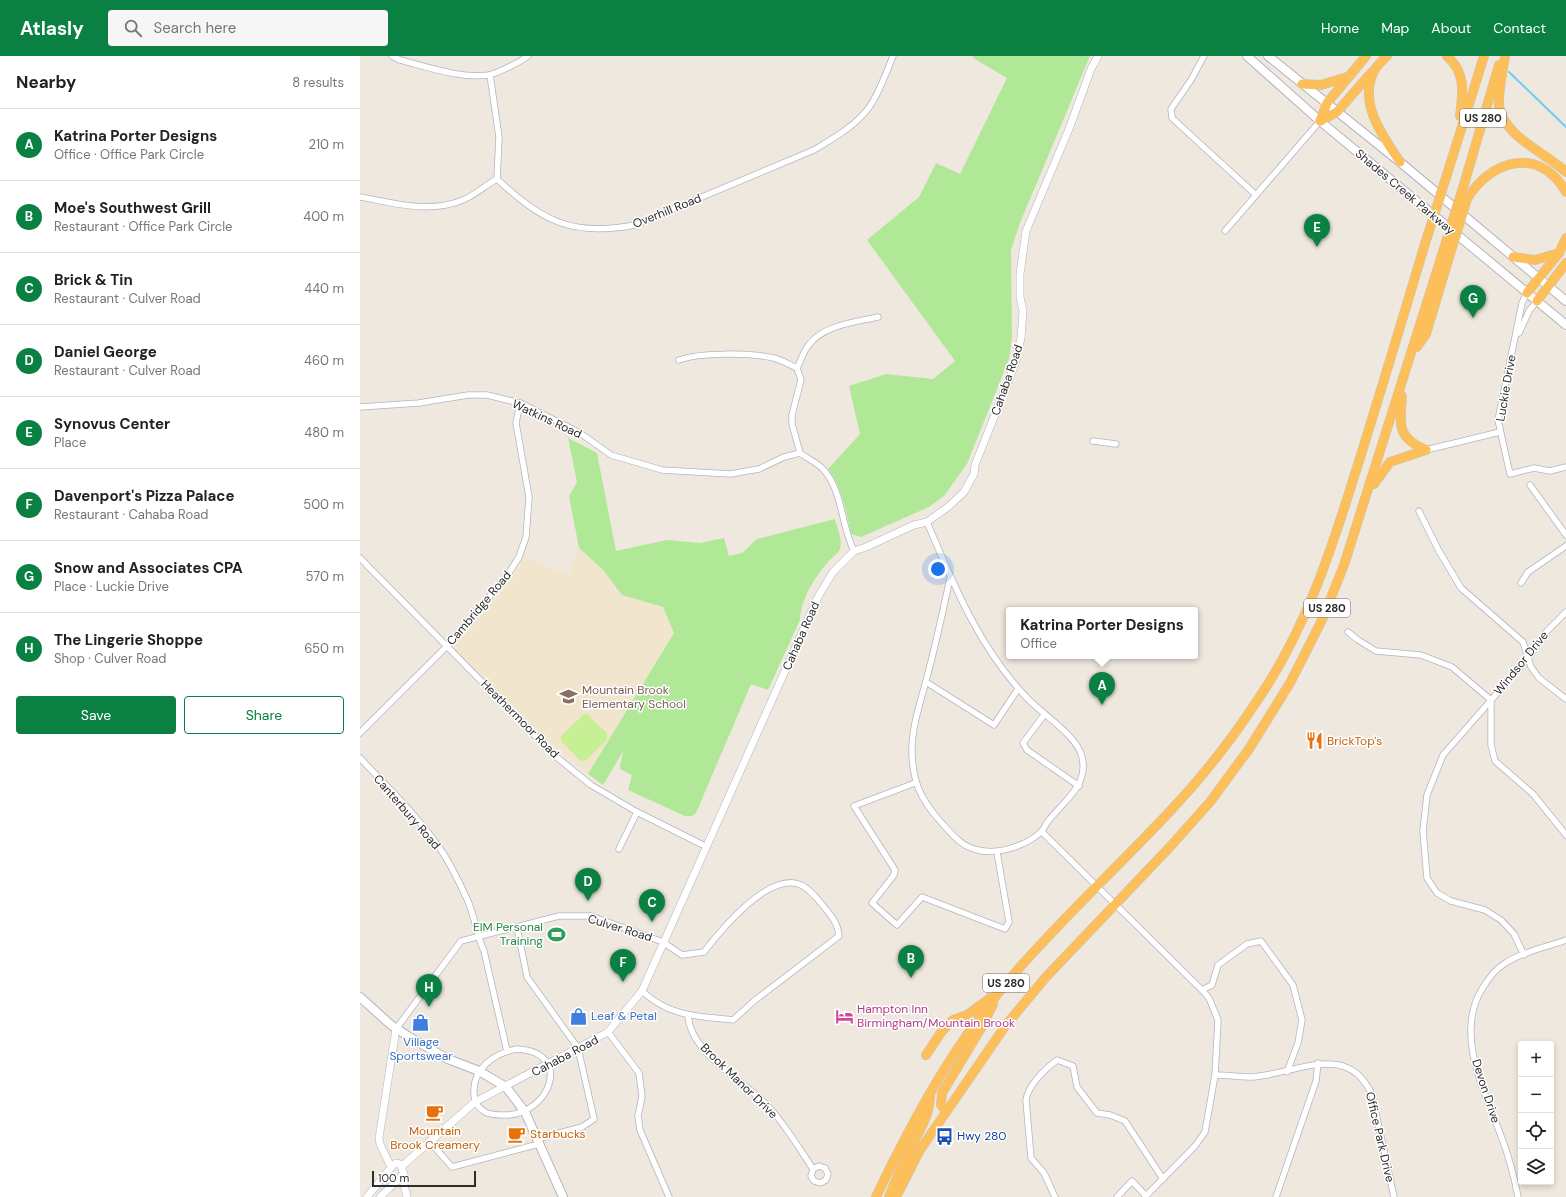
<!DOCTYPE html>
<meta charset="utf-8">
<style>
body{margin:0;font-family:"DM Sans",sans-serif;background:#f6f6f6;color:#222}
.controls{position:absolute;right:12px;bottom:12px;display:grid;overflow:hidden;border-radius:4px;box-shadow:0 2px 6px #0003}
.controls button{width:36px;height:36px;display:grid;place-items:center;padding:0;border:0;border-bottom:1px solid #e0e0e0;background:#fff;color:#222;font:20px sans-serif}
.scale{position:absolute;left:12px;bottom:10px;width:104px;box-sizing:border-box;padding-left:4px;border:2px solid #2d2d2d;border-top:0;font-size:11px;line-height:14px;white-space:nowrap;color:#2d2d2d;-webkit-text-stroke:3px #fff;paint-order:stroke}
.you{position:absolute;left:578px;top:513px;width:14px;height:14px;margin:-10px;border:3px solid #fff;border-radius:50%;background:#1a73e8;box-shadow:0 0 0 6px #1a73e833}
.badge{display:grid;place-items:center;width:26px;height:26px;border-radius:50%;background:#0b8043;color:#fff;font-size:13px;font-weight:700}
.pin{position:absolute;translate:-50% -33px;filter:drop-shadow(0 1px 2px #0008)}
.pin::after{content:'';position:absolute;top:21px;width:14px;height:12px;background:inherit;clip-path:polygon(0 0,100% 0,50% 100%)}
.popup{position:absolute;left:646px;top:551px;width:192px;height:52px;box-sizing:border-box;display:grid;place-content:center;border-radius:4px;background:#fff;filter:drop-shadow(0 1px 3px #0005);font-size:13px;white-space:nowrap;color:#767676}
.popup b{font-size:15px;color:#222}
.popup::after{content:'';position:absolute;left:50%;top:100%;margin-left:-8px;border:8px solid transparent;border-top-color:#fff}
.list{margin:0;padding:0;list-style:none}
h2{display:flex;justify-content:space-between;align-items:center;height:52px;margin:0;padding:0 16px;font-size:17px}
h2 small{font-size:13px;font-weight:400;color:#767676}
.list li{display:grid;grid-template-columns:26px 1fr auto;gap:12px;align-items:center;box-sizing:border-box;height:72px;padding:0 16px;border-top:1px solid #e0e0e0}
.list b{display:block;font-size:15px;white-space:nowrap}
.list p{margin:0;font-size:13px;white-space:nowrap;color:#767676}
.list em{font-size:13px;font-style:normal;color:#767676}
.actions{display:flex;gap:8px;padding:12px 16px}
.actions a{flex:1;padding:9px 0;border:1px solid #0b8043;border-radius:4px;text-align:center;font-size:14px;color:#0b8043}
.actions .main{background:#0b8043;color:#fff}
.icon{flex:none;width:22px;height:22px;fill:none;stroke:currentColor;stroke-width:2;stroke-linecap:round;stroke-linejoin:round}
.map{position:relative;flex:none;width:1206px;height:1141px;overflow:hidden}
header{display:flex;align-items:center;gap:24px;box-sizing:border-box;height:56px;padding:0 20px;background:#0b8043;color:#fff}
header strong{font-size:19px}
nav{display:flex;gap:22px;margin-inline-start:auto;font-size:14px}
.search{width:280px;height:36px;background:#f6f6f6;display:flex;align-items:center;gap:10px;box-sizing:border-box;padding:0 14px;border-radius:4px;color:#767676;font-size:15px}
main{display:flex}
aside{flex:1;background:#fff}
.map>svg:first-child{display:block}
.education{fill:#f1e6cd}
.green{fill:#b1e898}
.pitch{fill:#c6f093}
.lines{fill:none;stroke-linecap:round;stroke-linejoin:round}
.stream{stroke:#6ccdf6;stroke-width:2}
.minor-casing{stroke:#b2b4c1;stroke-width:7}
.tertiary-casing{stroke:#b2b4c1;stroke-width:8}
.secondary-casing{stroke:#b2b4c1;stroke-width:10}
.trunk-casing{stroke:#c8c8c8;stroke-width:10}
.minor{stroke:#fff;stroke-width:5.5}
.tertiary{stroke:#fff;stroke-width:7}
.secondary{stroke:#fff;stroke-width:8}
.trunk{stroke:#fcbf59;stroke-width:9}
.trunk-bridge-casing{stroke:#c8c8c8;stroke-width:10;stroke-linecap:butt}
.trunk-bridge{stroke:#fcbf59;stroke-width:9}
.labels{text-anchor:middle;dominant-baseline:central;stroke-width:3;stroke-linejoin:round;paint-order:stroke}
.shield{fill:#fff;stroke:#6c6c6c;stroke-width:1}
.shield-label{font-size:11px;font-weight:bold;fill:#2d2d2d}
.street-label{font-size:12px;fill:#2d2d2d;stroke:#fff}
.education-label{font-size:12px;fill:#785e54;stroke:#fff;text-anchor:start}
.food-label{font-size:12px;fill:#c56008;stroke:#fff;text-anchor:start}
.leisure-label{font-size:12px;fill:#27864d;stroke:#fff;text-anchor:end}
.hotel-label{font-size:12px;fill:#b23c85;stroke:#fff;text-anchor:start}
.shop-label{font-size:12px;fill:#366cbe;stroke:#fff;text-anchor:start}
.transit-label{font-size:12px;fill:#164399;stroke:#fff;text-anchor:start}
</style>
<header>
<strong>Atlasly</strong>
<div class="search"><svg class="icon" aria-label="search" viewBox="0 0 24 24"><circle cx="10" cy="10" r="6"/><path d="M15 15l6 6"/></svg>Search here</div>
<nav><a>Home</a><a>Map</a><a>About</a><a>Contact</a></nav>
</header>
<main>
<aside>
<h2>Nearby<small>8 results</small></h2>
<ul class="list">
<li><span class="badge">A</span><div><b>Katrina Porter Designs</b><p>Office · Office Park Circle</p></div><em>210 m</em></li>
<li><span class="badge">B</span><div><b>Moe's Southwest Grill</b><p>Restaurant · Office Park Circle</p></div><em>400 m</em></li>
<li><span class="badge">C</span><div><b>Brick &amp; Tin</b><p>Restaurant · Culver Road</p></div><em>440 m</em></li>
<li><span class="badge">D</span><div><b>Daniel George</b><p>Restaurant · Culver Road</p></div><em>460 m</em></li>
<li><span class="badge">E</span><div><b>Synovus Center</b><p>Place</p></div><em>480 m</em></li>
<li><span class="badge">F</span><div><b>Davenport's Pizza Palace</b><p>Restaurant · Cahaba Road</p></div><em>500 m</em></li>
<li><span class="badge">G</span><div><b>Snow and Associates CPA</b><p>Place · Luckie Drive</p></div><em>570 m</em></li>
<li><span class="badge">H</span><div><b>The Lingerie Shoppe</b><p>Shop · Culver Road</p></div><em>650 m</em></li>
</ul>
<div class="actions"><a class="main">Save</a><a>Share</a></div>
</aside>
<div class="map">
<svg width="1206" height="1141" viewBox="0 0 1206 1141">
<rect width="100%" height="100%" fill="#efe8de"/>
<polygon class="education" points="219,492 243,514 262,539 303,551 314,577 228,718 192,688 95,594 97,584 139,540 159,511 164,499 187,511 209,518"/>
<g class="green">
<path d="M614,0H730L660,167L651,194L652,281L649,303L607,408L584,440L569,451L501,481L491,478C486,455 482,431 468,413L500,378L489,330L526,318L573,323L595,305L507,184L559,141L576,107L600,118L647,22L613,2Z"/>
<path d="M208,382L237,397L256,495L307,484L340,487L364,482L369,500L382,497L397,483L475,463C477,472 483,484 480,493C478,498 471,502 468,506C454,522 441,543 440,564L408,634L391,628L336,757L332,760H325L268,734L272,719L260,713V708L264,694L243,729L228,718L314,577L303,551L262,539L243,514L219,492L209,440L217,426Z"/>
</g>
<polygon class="pitch" points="224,658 227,658 247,677 247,684 225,705 221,705 201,685 201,680"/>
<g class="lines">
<polyline class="stream" points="1149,16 1206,71"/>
<defs>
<g id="minor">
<path d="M32,0L40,4C68,11 100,23 129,19C138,17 160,6 168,0"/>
<polyline points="844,0 831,24 811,53 812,62 896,139"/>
<polyline points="130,19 139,81 137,123"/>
<path d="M137,123C182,165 212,181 275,169L454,94C474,82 497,69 510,50C520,35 526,17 533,0"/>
<path d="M0,141C34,147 69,158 103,144C115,139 126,129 137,123"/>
<polyline points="865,175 960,65"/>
<polyline points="1167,237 1162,247 1138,364 1150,418 1174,412 1190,415 1206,411"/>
<polyline points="1159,277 1169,255 1177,245"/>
<path d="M319,304C342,296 390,297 414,302C422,304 430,309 437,312L441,324L432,359V368L440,397"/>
<path d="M437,312C441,305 443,296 448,290C462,269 496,266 518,261"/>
<path d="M0,351L59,347L108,339H127L160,347L220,377L251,399L302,414L370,418L399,413L424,401L440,397C447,402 457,407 463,413C483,435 481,470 494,495"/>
<polyline points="733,385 756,388"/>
<polyline points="1066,394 1140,376"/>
<polyline points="1170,429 1206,479"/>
<polyline points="1059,455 1079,495 1101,532 1163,586 1171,611 1179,622 1206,643"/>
<path d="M567,466C594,530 620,594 669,644C685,660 717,680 722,701C729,729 704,745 689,764C686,767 684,773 681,776C666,790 637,799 618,794C601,791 591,777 580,765C561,744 553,726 552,698C551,672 561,645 567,621C576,588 583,555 590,522"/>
<polyline points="0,502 194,699 231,729 277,756 345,790"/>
<polyline points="1161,527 1168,516 1206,490"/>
<polyline points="988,576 998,584 1016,595 1061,599 1092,611 1131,644"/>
<polyline points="566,626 634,669 658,633"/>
<polyline points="1131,644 1131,689 1135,705 1173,738 1206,779"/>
<polyline points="684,659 663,687 667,694 719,730"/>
<polyline points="0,677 87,590 147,520 159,501 166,481 169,441 156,367 160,347"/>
<path d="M0,702C28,732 60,762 83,797C92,811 100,828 107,843C115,860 116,878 124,895L147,995"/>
<polyline points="555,727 494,750 535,814 534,819 512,847 537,869 562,841 645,873 649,866 637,796"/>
<polyline points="682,776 842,934 849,942 858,964 855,1019 845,1076 835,1090 785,1141"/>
<polyline points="259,793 277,756"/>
<polyline points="157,871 167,921 218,992 234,1063 222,1071 177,1083"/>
<polyline points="1164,899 1154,878 1141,864 1125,854 1091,845 1077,837 1067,822 1063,775 1067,739 1083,699 1169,601 1187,575 1206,556"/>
<polyline points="842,934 852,929 858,909 887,888 901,885 933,929 942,964 938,987 927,1016"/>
<path d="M328,959C330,998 385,1025 409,1051C426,1070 439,1092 453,1113L451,1120L454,1125L460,1127L466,1124L468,1118L465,1112L459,1110L453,1113"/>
<path d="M36,973L101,885L199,860H231L303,886L322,899L344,896C360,875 411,812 443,830C450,834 455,840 460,846C469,857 478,866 479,880L394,945L373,964C337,960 310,961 282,935"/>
<polyline points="248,976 279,1017 282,1040 278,1060 280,1074 309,1141"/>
<path d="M157,993C214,996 190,1059 145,1059C139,1059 133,1059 127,1057C119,1053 115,1048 114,1038C112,1013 134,997 157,993Z"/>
<path d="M855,1019C867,1019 880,1021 892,1021C936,1018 988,984 1012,1039L1034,1141"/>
<polyline points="69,1085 92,1111 179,1088"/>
<path d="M695,1141L684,1117L671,1102L666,1044C668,1029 685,1013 697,1004L713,1010L717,1031L737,1057L750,1059L765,1065L803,1123"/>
<polyline points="757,1141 772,1125 786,1140"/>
<polyline points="916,1141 956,1025 958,1007"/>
<path d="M1158,1141C1155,1125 1151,1109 1146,1094C1130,1045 1092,982 1122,933C1128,923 1134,914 1144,908C1162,896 1186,891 1206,884"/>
</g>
<g id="tertiary">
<polyline points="42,1110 115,1046 248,976 282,935 458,541 473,516 494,495 506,491 554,469 567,466 588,451 604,436 614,418 615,409 655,308 661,282 663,255 660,241 660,218 666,175 709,73 731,13 738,0"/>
<polyline points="31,1111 20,1088 19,1082 36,973"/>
<polyline points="42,1120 47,1141"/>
<polyline points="7,1141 33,1109 36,1107 40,1108 44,1118 20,1141"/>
</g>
<g id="secondary">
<polyline points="887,0 960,65 1206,269"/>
<polyline points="908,0 1040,106 1206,245"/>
<polyline points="0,941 31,969 51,982 88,1003 119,1015 146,1031 165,1056 203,1141"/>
</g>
<g id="trunk">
<path d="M1027,0C1022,5 1015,11 1013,17C999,49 1023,80 1040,106"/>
<path d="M1087,0C1106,17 1103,36 1100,60"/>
<path d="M1145,0C1143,14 1138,36 1139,50C1143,80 1186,97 1206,116"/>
<polyline points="942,28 961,29 987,21"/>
<polyline points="960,65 967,47 1006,0"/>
<polyline points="960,65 977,56 1011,17"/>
<polyline points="1090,109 1124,0"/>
<polyline points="1105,125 1139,9"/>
<path d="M1107,143C1131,103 1180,90 1206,136"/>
<polyline points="1153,201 1175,204 1199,197"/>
<polyline points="1167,237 1199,197 1206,182"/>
<polyline points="1177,245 1206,207"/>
<polyline points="1057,291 1066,278 1087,208"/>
<path d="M1042,340C1040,369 1036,381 1066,394"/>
<polyline points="1014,428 1030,406 1066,394"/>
<polyline points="566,999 582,975 593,964 607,959 630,942"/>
<polyline points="586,1055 581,1049 582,1037 623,969 633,948"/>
<path d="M516,1141C554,1061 596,985 654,918C704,860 761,808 813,752C845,718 874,680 899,642C945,574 970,498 994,421C1018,345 1041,268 1064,191"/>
<path d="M529,1141C535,1125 542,1110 549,1095C559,1075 571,1059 570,1037"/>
<polyline points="536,1141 560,1094 646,969 686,921 808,793 850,746 889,693 930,627 962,564 984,509 1081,202"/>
</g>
</defs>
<use href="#minor" class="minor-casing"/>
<use href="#tertiary" class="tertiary-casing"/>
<use href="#secondary" class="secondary-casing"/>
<use href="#trunk" class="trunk-casing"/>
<use href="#minor" class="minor"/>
<use href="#tertiary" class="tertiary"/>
<use href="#secondary" class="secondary"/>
<use href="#trunk" class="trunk"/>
<defs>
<g id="trunk-bridge">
<polyline points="1064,191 1090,109"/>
<polyline points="1081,202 1105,125"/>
<polyline points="1087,208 1107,143"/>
</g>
</defs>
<use href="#trunk-bridge" class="trunk-bridge-casing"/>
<use href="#trunk-bridge" class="trunk-bridge"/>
</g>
<defs>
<symbol id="school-bare" viewBox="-9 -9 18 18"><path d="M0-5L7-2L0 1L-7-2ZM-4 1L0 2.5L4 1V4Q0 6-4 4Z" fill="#8d6e63" stroke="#fff" stroke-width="2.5" paint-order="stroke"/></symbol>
<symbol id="restaurant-bare" viewBox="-9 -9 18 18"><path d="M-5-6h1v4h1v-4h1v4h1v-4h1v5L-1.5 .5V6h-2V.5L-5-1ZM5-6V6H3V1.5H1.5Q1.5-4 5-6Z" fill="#e8710a" stroke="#fff" stroke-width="2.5" paint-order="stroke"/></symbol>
<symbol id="stadium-bare" viewBox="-9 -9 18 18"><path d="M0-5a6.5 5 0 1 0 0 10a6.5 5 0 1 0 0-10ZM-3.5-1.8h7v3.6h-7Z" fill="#2e9e5b" stroke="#fff" stroke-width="2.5" paint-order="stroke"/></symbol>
<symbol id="shop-bare" viewBox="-9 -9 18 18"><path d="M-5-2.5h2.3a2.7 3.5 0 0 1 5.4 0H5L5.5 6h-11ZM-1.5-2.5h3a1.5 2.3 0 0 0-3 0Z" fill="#3f7fe0" stroke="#fff" stroke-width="2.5" paint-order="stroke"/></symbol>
<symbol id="hotel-bare" viewBox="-9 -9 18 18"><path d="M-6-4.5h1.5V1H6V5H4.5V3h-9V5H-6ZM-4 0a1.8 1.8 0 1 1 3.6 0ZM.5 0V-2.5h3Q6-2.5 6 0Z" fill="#d1479c" stroke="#fff" stroke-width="2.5" paint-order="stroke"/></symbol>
<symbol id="cafe-bare" viewBox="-9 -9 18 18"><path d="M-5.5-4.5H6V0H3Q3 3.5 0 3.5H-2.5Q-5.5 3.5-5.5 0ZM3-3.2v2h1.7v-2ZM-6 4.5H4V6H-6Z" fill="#e8710a" stroke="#fff" stroke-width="2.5" paint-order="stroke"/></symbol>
<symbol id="bus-bare" viewBox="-9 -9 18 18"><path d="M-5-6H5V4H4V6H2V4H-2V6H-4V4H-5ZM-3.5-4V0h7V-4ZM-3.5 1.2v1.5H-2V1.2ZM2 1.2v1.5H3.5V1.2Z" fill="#1a4fb4" stroke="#fff" stroke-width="2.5" paint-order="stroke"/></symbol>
</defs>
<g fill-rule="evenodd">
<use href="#school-bare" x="196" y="628" width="25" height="25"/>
<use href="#restaurant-bare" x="942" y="672" width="25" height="25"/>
<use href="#stadium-bare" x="184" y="866" width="25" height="25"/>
<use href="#shop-bare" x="206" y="948" width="25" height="25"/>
<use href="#hotel-bare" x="472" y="948" width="25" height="25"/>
<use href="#shop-bare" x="48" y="954" width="25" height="25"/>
<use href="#cafe-bare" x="62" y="1044" width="25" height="25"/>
<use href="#cafe-bare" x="144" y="1066" width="25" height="25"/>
<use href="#bus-bare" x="572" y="1068" width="25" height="25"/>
</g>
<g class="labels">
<g class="shield">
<rect x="1100" y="53" width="46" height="18" rx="3"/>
<rect x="944" y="543" width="46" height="18" rx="3"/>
<rect x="623" y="918" width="46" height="18" rx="3"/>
</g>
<g class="shield-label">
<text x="1123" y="62">US 280</text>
<text x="967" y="552">US 280</text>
<text x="646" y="927">US 280</text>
</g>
<g class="street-label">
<text transform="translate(1045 136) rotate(40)">Shades Creek Parkway</text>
<text transform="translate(307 155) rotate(-22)">Overhill Road</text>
<text transform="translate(647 324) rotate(-71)">Cahaba Road</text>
<text transform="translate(1146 332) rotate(-80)">Luckie Drive</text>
<text transform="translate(187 363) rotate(25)">Watkins Road</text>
<text transform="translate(119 552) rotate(-50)">Cambridge Road</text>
<text transform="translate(441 580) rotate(-66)">Cahaba Road</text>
<text transform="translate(1161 607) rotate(-51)">Windsor Drive</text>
<text transform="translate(160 663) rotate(45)">Heathermoor Road</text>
<text transform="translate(47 756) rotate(49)">Canterbury Road</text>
<text transform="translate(260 872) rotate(17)">Culver Road</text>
<text transform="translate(205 1000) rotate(-28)">Cahaba Road</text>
<text transform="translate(379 1025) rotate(44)">Brook Manor Drive</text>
<text transform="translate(1126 1035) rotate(72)">Devon Drive</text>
<text transform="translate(1020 1081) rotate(77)">Office Park Drive</text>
</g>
<g class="education-label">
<text x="222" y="634">Mountain Brook<tspan x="222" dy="14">Elementary School</tspan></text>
</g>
<g class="food-label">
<text x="967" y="685">BrickTop's</text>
<text x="75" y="1075" text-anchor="middle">Mountain<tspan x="75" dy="14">Brook Creamery</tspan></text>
<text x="170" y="1078">Starbucks</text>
</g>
<g class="leisure-label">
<text x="183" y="871">EIM Personal<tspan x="183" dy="14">Training</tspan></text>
</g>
<g class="hotel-label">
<text x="497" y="953">Hampton Inn<tspan x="497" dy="14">Birmingham/Mountain Brook</tspan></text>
</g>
<g class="shop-label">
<text x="231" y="960">Leaf &amp; Petal</text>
<text x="61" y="986" text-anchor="middle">Village<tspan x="61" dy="14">Sportswear</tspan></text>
</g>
<g class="transit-label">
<text x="597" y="1080">Hwy 280</text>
</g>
</g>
</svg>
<div class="controls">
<button>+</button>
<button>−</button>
<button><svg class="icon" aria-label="locate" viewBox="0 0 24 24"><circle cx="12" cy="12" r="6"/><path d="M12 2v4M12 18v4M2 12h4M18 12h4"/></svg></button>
<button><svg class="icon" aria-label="layers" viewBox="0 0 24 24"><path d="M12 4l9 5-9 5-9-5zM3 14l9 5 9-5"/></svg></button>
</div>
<div class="scale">100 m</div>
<div class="you"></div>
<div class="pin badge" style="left:742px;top:649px">A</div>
<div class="popup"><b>Katrina Porter Designs</b>Office</div>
<div class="pin badge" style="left:551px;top:922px">B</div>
<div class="pin badge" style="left:292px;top:866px">C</div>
<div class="pin badge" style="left:228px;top:845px">D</div>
<div class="pin badge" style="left:957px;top:191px">E</div>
<div class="pin badge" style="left:263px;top:926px">F</div>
<div class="pin badge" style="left:1113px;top:262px">G</div>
<div class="pin badge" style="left:69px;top:951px">H</div>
</div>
</main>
